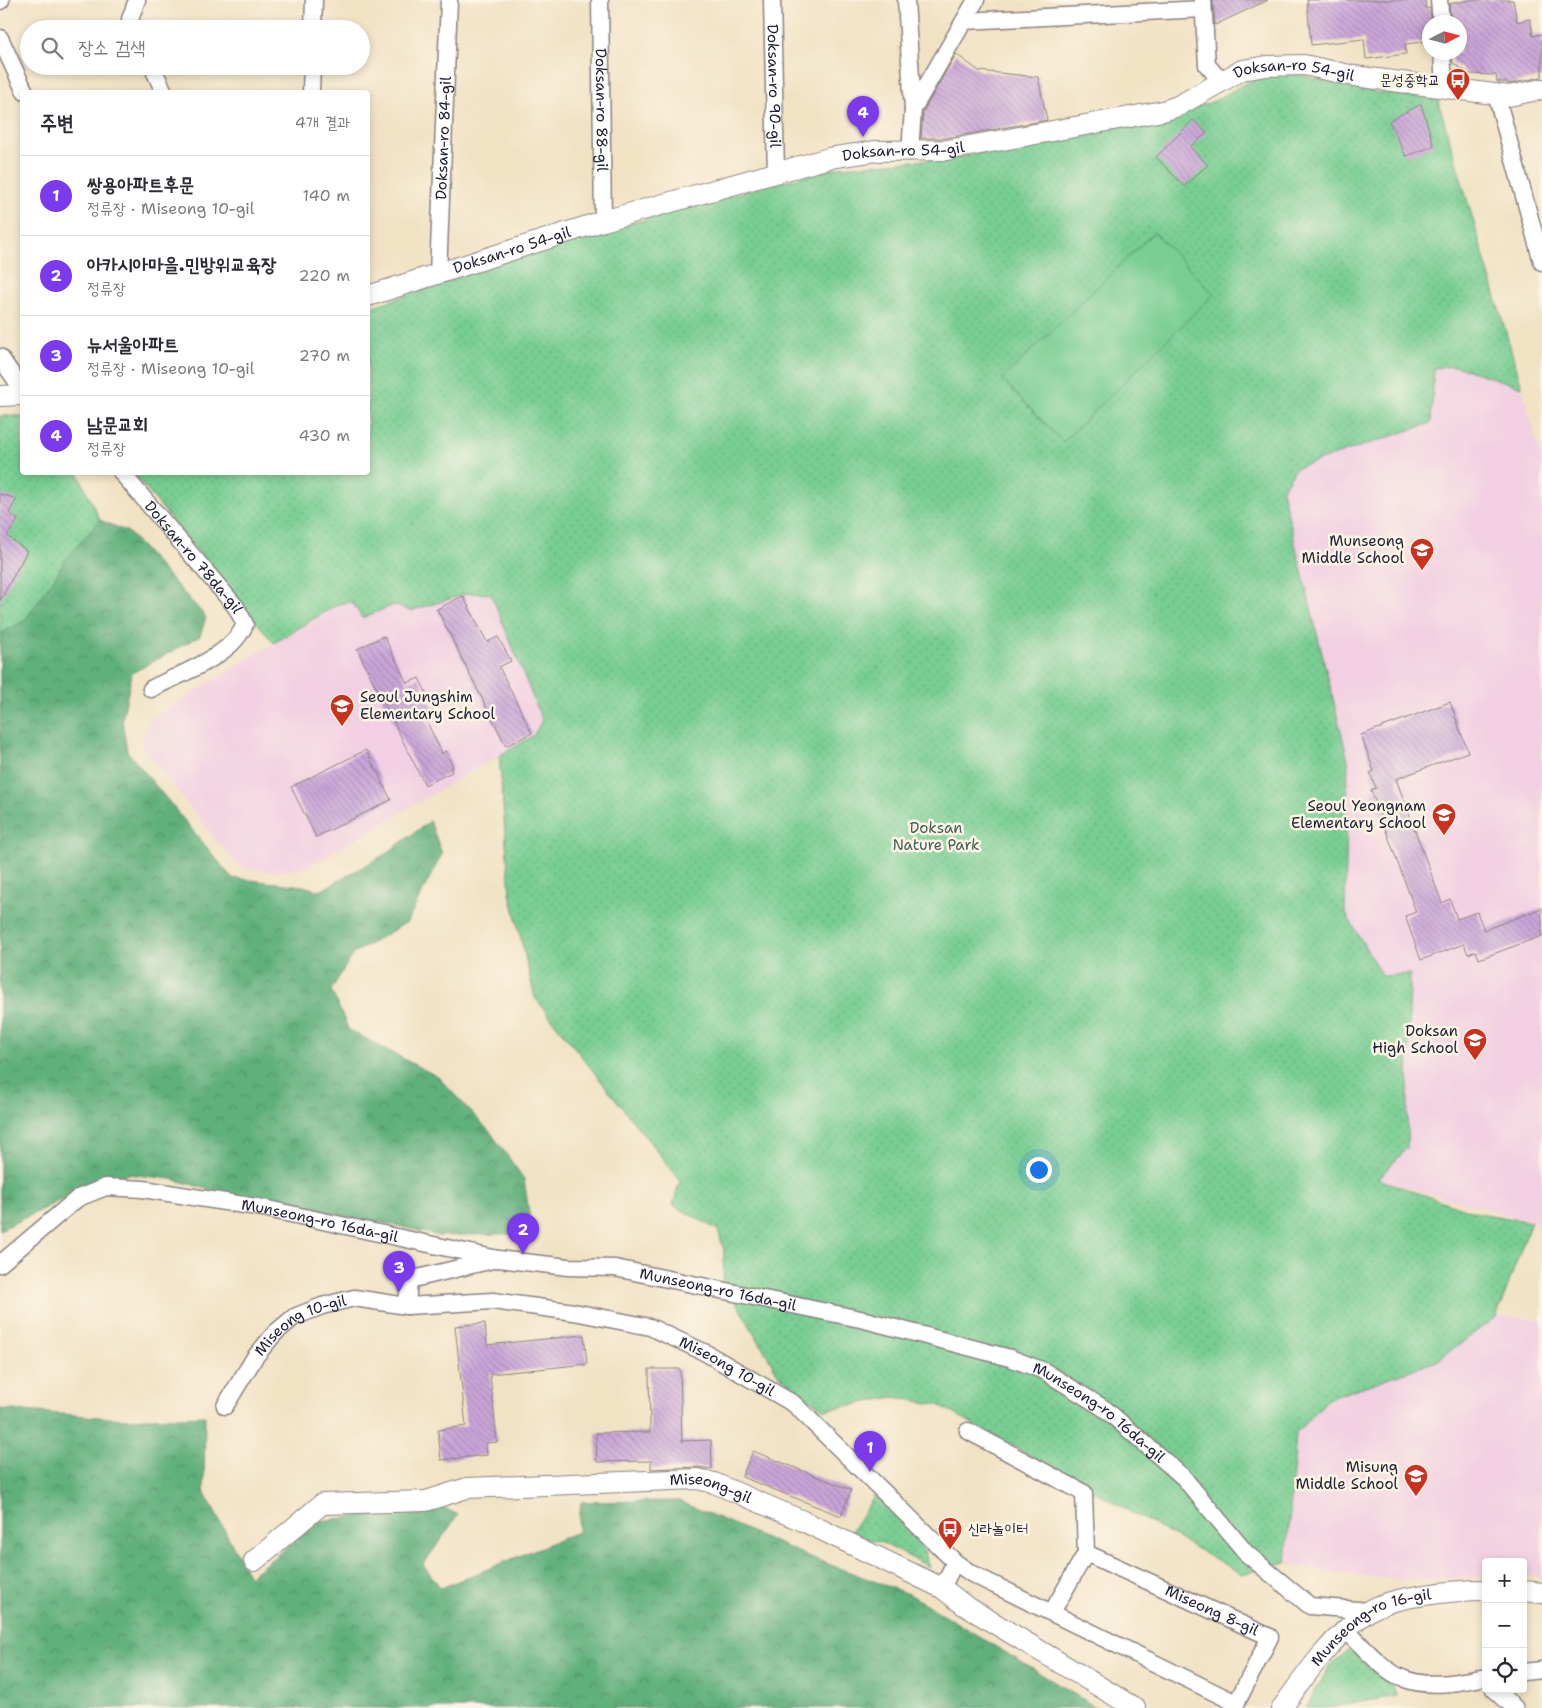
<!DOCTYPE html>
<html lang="ko">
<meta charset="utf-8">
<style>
body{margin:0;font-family:"Shantell Sans","Poor Story",sans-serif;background:#f2f2f3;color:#2b2b33}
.controls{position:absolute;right:15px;bottom:15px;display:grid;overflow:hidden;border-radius:5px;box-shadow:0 2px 8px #0003}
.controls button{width:45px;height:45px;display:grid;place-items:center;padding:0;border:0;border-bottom:1px solid #e1e1e2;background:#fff;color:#2b2b33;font:25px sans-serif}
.compass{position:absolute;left:1422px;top:15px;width:45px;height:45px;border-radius:50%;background:#fff;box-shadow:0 2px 8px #0003;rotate:84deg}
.you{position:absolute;left:1038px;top:1169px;width:18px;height:18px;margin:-12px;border:4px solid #fff;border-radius:50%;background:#1a73e8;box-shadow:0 0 0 8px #1a73e833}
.badge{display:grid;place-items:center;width:32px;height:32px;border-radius:50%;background:#7c3aed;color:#fff;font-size:16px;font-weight:700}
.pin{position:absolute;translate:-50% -41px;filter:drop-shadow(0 1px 2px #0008)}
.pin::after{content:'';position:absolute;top:26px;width:18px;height:15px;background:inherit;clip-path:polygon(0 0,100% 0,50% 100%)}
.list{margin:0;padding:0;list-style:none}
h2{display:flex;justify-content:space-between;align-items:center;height:65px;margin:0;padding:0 20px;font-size:21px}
h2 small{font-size:16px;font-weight:400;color:#7c7c81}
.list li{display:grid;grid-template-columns:32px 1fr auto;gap:15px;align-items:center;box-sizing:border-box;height:80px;padding:0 20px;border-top:1px solid #e1e1e2}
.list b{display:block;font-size:19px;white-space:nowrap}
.list p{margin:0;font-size:16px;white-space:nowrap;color:#7c7c81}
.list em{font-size:16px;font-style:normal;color:#7c7c81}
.icon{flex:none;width:28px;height:28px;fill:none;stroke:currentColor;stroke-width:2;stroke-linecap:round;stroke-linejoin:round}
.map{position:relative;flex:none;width:1542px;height:1708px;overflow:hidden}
.search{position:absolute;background:#fff;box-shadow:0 2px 8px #0003;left:20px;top:20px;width:350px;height:55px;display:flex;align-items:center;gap:12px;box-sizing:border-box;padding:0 18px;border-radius:28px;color:#7c7c81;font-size:19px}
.panel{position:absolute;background:#fff;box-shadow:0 2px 8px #0003;left:20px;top:90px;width:350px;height:385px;border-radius:5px}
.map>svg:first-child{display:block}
.built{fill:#f2cfe2}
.forest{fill:url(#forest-crowns);stroke:#42695c}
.park{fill:url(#park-dots);stroke:#4c7866}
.pitch{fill:#77cd92;stroke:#4c7866}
.building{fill:url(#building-back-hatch)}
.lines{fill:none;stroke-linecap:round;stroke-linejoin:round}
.minor-casing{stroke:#8a8280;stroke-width:19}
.tertiary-casing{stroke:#8a8280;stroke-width:22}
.minor{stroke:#fff;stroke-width:16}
.tertiary{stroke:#fff;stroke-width:20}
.labels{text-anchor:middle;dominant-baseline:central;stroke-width:5;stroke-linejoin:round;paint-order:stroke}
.street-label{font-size:15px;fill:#22223b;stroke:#fcf5e5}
.poi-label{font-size:15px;fill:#22223b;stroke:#fcf5e5;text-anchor:end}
.park-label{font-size:15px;fill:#405e59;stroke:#fcf5e5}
</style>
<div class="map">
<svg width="1542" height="1708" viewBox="0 0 1542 1708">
<defs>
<pattern id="forest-crowns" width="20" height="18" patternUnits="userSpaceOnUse" patternTransform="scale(1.25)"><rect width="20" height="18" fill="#61b07c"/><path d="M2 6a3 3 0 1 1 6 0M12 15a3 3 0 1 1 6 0" fill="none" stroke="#508f67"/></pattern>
<pattern id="park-dots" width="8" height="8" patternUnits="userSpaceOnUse" patternTransform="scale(1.25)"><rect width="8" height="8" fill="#77cd92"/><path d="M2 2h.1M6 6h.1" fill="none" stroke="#67b07f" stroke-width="1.8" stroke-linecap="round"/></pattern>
<pattern id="building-back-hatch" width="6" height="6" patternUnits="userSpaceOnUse" patternTransform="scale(1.25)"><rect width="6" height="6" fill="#cba6d9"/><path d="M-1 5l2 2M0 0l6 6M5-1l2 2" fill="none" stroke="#a487b1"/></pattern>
</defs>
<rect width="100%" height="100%" fill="#fcf5e5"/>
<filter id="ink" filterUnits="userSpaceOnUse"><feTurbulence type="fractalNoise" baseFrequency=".02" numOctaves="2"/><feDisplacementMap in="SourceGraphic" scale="10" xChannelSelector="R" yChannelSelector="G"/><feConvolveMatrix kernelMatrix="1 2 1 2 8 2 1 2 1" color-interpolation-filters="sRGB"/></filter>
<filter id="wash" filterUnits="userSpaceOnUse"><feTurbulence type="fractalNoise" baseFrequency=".0096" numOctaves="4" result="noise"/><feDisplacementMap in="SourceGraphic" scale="20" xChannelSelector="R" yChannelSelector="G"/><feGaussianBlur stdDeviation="1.12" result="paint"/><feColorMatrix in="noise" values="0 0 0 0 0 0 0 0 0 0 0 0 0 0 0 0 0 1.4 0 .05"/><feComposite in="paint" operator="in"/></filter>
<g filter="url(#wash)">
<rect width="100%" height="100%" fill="#f1e2c4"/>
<g class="built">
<polygon points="1455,366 1522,387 1542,463 1542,1224 1378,1179 1410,974 1382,976 1345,912 1348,760 1282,490 1295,468 1431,423 1434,368"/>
<polygon points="470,593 491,594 542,720 534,735 307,867 276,872 241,868 224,850 140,744 150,719 338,604 352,602 363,618 394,605 410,611"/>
<polygon points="1497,1316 1542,1320 1542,1577 1523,1576 1523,1562 1486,1562 1486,1577 1400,1580 1315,1570 1286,1563 1296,1433 1328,1399 1437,1361"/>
</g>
<g class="forest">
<polygon points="100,520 128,532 206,617 200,636 132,673 122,720 127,751 232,878 303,886 320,891 387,853 430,821 442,854 407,922 353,954 331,990 349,1030 438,1077 491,1133 524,1179 532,1233 439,1236 399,1226 231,1196 172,1179 127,1174 78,1192 0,1230 0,634 25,620 53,580 66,559"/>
<polygon points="0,1409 122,1419 205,1416 204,1491 249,1577 320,1521 439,1505 458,1515 423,1565 441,1588 578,1532 581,1502 679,1501 812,1558 911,1595 1097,1708 0,1708"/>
</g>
<g class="park">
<polygon points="1290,72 1354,89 1438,100 1522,387 1455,366 1434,368 1431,423 1296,468 1282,490 1348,760 1345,912 1382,976 1410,974 1407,1148 1378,1179 1474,1212 1531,1222 1497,1316 1437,1361 1328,1399 1296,1433 1286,1563 1242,1574 939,1405 894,1397 824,1410 778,1374 723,1280 724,1250 718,1230 673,1205 680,1180 535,998 510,893 499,756 534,735 542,720 491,594 470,593 410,611 394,605 362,618 352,602 338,604 274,643 133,473 368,472 368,308 564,242 765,186 841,167 960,157 1171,116 1212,102 1242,85 1265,76"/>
<polygon points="0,416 22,416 22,472 78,473 100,520 66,559 53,580 25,620 0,634"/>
<path d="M875,1495C902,1516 919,1534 930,1567L880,1542L849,1535Z"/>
<polygon points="1350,1649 1368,1667 1390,1681 1396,1696 1326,1708 1306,1708 1329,1667"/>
</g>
<polygon class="pitch" points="1154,232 1214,294 1063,442 1002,379"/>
<g id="blocks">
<g class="building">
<polygon points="1213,0 1268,0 1215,25"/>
<polygon points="1307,0 1425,0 1426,9 1430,8 1431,22 1428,22 1430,41 1405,44 1406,54 1366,59 1364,39 1311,45"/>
<polygon points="1470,0 1513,0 1517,22 1530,19 1533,36 1542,34 1542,77 1509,84 1506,82 1497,82 1496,75 1469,74 1453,63 1452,52 1460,52 1460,22 1451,22 1449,4"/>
<polygon points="956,54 979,71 1038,77 1047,120 946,138 921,138 923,112"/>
<polygon points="1421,104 1434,146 1406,156 1389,121"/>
<polygon points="1193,120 1207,133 1190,147 1208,165 1184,186 1156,157"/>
<polygon points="0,494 17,499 9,513 18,520 7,536 27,551 0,601"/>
<polygon points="463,596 487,642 498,637 511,661 499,667 532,733 506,746 437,609"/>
<polygon points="384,636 407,683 419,678 435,711 424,716 442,753 446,751 453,767 450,768 452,772 425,785 357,649"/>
<polygon points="1450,702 1468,752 1396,779 1442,903 1450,899 1457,919 1477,912 1484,930 1542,908 1542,936 1479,959 1476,951 1468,954 1464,944 1421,960 1405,916 1416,912 1371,790 1376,788 1370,773 1374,771 1361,735"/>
<polygon points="366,750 391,800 316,837 291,787"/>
<polygon points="485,1323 487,1345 584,1335 587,1364 490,1374 497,1442 486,1443 487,1455 441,1460 438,1430 466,1426 455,1326"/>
<polygon points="649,1369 680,1369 682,1441 711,1440 712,1469 698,1467 651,1469 651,1461 597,1462 596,1433 650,1432"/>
<polygon points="753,1451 851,1490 841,1516 742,1477"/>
</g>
</g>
</g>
<g filter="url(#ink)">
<use href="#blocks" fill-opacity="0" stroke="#8a8280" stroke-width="1"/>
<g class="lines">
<defs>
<g id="minor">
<path id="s1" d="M600,0L603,221"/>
<path id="s2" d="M772,0L776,173"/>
<polyline points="906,0 913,109 910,152"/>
<polyline points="1203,0 1207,65 1221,81"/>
<polyline points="1439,0 1441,22"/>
<polyline points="0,1 1,0"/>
<polyline points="964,21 1203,9"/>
<polyline points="134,29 130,19 137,0"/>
<polyline points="313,29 314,0"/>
<polyline points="0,38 25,92"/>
<polyline points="1442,52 1444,88"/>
<polyline points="152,66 164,92"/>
<polyline points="311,92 312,66"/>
<polyline points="1496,94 1542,262"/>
<polyline points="913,109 976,0"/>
<path id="s3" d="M438,274L449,0"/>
<polyline points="0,357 22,389"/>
<path id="s4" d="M121,472L236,607L245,624C233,656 181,673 151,689"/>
<path id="s5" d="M0,1264L78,1198L106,1187L143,1189L263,1208L498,1259L568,1267L615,1268L865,1320L1010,1358L1044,1371L1105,1409L1183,1477L1247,1554L1310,1606L1369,1611"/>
<polyline points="407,1306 409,1280 493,1260"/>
<path id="s6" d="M225,1406L255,1357L275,1333L294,1317L322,1306L354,1298L407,1306L493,1301L574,1312L650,1327L704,1352L794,1404L955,1562L942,1588"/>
<path id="s7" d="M968,1431L1084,1493L1086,1553L1270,1637L1234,1708"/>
<polyline points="955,1562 972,1574 1236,1703"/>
<polyline points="1052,1612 1086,1553"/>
<path d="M1347,1631C1361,1645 1384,1671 1402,1678C1428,1689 1459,1682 1486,1677"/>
<polyline points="1523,1672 1542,1670"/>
<polyline points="1494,1689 1515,1708"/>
</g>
<g id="tertiary">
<path id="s8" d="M368,296L603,221L829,158L876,151L947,150L1163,111L1178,106L1242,70L1267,66L1304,65L1354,76L1509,96L1542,89"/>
<polyline points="0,396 22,395"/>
<path id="s9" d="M254,1561L322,1504L426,1501L467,1488L698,1479L714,1483L803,1521L942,1588L964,1605L1135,1708"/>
<polyline points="1523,1591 1542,1593"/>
<path id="s10" d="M1282,1708C1306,1674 1334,1634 1369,1611C1392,1596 1458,1590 1486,1590"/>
</g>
</defs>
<use href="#minor" class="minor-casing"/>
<use href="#tertiary" class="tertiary-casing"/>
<use href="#minor" class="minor"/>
<use href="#tertiary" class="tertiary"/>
</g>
</g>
<defs>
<symbol id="bus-pin" viewBox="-11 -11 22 30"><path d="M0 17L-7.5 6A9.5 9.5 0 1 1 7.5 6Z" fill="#c8321e" stroke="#fcf5e5"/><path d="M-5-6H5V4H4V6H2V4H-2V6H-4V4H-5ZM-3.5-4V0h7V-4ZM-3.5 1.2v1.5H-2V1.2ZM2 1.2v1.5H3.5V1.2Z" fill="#fff"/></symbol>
<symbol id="school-pin" viewBox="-11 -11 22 30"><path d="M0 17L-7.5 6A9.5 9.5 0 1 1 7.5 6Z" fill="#c8321e" stroke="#fcf5e5"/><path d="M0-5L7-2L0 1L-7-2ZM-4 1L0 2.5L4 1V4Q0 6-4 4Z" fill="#fff"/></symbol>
</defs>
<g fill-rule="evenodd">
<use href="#bus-pin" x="1444" y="66" width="28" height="38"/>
<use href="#school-pin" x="1408" y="536" width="28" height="38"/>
<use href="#school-pin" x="328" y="692" width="28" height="38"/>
<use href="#school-pin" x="1430" y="801" width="28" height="38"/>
<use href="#school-pin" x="1461" y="1026" width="28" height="38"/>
<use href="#school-pin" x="1402" y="1462" width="28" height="38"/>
<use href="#bus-pin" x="936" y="1515" width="28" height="38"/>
</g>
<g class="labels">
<g class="street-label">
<text stroke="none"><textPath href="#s8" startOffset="961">Doksan-ro 54-gil</textPath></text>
<text stroke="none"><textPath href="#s2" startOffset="86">Doksan-ro 90-gil</textPath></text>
<text stroke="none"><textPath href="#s1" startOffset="110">Doksan-ro 88-gil</textPath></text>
<text stroke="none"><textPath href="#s3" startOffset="136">Doksan-ro 84-gil</textPath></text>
<text stroke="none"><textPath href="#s8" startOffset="556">Doksan-ro 54-gil</textPath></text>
<text stroke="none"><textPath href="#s8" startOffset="151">Doksan-ro 54-gil</textPath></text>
<text stroke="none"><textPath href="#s4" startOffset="112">Doksan-ro 78da-gil</textPath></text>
<text stroke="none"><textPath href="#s5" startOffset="349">Munseong-ro 16da-gil</textPath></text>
<text stroke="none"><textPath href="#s5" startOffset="754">Munseong-ro 16da-gil</textPath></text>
<text stroke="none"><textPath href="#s6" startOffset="115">Miseong 10-gil</textPath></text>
<text stroke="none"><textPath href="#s6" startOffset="562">Miseong 10-gil</textPath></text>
<text stroke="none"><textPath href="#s5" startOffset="1159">Munseong-ro 16da-gil</textPath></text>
<text stroke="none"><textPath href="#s9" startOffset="481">Miseong-gil</textPath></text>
<text stroke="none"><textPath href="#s7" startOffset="330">Miseong 8-gil</textPath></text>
<text stroke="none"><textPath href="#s10" startOffset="125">Munseong-ro 16-gil</textPath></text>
</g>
<g class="poi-label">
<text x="1440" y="80">문성중학교</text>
<text x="1404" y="541">Munseong<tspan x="1404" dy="17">Middle School</tspan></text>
<text x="360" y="697" text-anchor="start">Seoul Jungshim<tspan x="360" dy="17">Elementary School</tspan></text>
<text x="1426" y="806">Seoul Yeongnam<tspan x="1426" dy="17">Elementary School</tspan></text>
<text x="1458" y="1031">Doksan<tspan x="1458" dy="17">High School</tspan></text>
<text x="1398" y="1467">Misung<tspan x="1398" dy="17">Middle School</tspan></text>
<text x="968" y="1529" text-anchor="start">신라놀이터</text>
</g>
<g class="park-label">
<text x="936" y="828">Doksan<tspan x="936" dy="17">Nature Park</tspan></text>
</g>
</g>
</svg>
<div class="controls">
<button>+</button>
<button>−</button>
<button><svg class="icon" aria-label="locate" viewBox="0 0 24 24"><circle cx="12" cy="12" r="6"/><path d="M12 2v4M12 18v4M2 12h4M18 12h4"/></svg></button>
</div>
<svg class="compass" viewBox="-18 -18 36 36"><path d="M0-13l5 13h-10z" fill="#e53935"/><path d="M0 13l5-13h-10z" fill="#7c7c81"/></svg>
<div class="you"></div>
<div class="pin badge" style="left:870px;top:1472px">1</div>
<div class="pin badge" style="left:523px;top:1254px">2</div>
<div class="pin badge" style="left:399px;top:1292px">3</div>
<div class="pin badge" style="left:863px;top:137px">4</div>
<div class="search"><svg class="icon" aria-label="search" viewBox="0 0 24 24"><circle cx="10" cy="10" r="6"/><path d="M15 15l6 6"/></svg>장소 검색</div>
<section class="panel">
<h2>주변<small>4개 결과</small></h2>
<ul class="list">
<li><span class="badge">1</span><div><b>쌍용아파트후문</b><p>정류장 · Miseong 10-gil</p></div><em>140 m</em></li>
<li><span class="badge">2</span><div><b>아카시아마을.민방위교육장</b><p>정류장</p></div><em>220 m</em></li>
<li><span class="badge">3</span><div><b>뉴서울아파트</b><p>정류장 · Miseong 10-gil</p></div><em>270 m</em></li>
<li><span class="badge">4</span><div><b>남문교회</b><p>정류장</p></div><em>430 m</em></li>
</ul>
</section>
</div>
